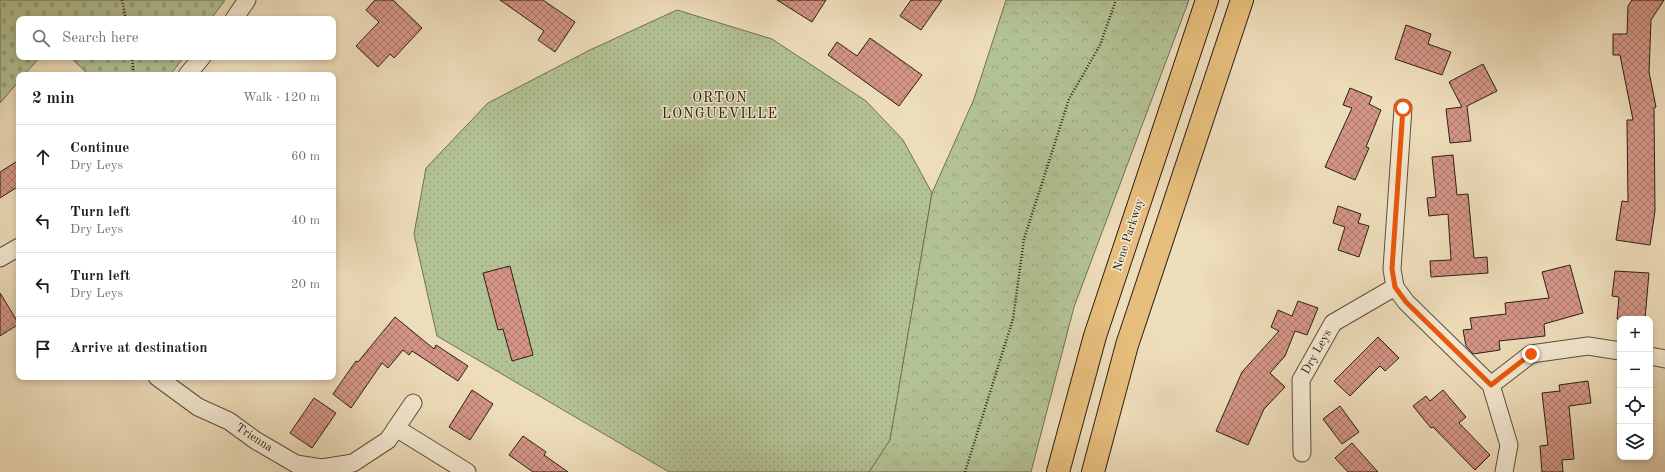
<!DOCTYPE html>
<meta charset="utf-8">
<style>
body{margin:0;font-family:"Old Standard TT",serif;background:#f6f6f6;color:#202124}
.controls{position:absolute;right:12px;bottom:12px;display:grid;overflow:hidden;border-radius:8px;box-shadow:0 2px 6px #0003}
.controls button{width:36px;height:36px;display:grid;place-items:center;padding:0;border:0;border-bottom:1px solid #e0e0e0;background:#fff;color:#202124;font:20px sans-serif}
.stop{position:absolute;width:12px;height:12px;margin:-9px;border:3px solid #ea580c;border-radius:50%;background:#fff}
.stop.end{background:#ea580c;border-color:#fff;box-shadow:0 1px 4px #0008}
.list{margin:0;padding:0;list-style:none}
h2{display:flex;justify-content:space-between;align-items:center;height:52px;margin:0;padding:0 16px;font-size:17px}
h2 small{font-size:13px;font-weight:400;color:#757577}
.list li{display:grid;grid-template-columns:26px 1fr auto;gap:12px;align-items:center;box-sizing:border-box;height:64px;padding:0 16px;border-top:1px solid #e0e0e0}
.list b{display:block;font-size:15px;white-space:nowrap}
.list p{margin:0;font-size:13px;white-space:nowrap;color:#757577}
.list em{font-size:13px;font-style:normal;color:#757577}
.icon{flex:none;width:22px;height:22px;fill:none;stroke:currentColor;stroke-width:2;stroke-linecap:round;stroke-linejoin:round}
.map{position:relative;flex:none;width:1665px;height:472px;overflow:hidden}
.search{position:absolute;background:#fff;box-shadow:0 2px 6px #0003;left:16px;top:16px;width:320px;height:44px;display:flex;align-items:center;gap:10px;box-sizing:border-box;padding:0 14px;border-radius:8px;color:#757577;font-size:15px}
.panel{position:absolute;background:#fff;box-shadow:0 2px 6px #0003;left:16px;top:72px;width:320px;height:308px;border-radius:8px}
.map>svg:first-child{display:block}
.grass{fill:url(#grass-dots);stroke:#6f7154}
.forest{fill:url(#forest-crowns);stroke:#6f7154}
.cemetery{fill:url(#cemetery-stones);stroke:#6f7154}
.building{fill:url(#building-cross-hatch);stroke:#2b2013}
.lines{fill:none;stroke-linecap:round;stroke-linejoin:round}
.minor-casing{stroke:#5c4f3d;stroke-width:19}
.trunk-casing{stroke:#2b2013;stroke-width:24}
.path{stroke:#2b2013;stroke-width:2.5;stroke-dasharray:1 2;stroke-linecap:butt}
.minor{stroke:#f4e9d2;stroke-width:17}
.trunk{stroke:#e7be7d;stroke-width:22}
.route{stroke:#ea580c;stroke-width:5}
.labels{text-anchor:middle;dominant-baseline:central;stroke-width:3;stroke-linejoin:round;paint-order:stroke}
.street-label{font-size:12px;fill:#2b2013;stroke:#f4e9d2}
.quarter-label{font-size:14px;letter-spacing:1px;fill:#2b2013;stroke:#f4e9d2}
</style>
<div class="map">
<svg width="1665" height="472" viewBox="0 0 1665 472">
<defs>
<pattern id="grass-dots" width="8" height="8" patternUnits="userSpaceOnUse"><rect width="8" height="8" fill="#b3c294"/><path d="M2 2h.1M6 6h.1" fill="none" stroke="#9aa67f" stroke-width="1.8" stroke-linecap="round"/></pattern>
<pattern id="forest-crowns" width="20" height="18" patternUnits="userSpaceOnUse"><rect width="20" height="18" fill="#b3c294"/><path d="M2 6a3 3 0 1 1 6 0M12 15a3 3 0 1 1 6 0" fill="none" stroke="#9aa67f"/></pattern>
<pattern id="cemetery-stones" width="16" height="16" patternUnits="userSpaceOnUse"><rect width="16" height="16" fill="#b3c294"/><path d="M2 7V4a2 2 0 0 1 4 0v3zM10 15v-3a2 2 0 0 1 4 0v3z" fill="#9aa67f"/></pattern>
<pattern id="building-cross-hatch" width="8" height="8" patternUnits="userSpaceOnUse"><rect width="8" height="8" fill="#d49586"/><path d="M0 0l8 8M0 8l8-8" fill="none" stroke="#ac796c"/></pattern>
</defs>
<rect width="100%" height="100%" fill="#eeddba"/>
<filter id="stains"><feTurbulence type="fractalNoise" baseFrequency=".005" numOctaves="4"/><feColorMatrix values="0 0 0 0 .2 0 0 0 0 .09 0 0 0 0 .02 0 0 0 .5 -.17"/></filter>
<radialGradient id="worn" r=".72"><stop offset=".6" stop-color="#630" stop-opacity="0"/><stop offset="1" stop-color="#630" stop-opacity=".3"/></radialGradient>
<polygon class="grass" points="677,10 772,39 866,101 903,140 932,193 890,441 869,472 669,472 437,336 414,234 426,168 488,103 590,50"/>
<polygon class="forest" points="1006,0 1189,0 1074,307 1031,472 869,472 890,440 932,193 974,99"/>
<g class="cemetery">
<polygon points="0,0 225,0 211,19 19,19 19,57 40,57 24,75 19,75 19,81 0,103"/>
<polygon points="70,57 184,57 170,75 89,75"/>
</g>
<g class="building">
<polygon points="375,0 393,0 422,28 394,58 390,54 378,67 356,46 379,22 366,10"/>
<polygon points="500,0 543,0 575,22 555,52 538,40 544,31"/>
<polygon points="777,0 826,0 812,22"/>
<polygon points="911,0 942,0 921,30 900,16"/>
<polygon points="1632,0 1664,0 1651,20 1649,72 1656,107 1654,108 1655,211 1650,245 1616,240 1622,201 1628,202 1627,120 1633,120 1620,55 1613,55 1613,34 1627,34 1628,6"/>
<polygon points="1406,25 1431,34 1428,44 1451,52 1442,75 1395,59"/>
<polygon points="870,38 922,75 899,106 828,55 837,42 857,56"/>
<polygon points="1483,64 1497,91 1467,106 1471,141 1450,143 1446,109 1462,107 1449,82"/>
<polygon points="1350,88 1372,97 1369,104 1381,110 1366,147 1369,148 1355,180 1325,167 1352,108 1343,105"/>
<polygon points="1453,155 1457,195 1468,194 1474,258 1487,257 1488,273 1431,277 1430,261 1451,260 1448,214 1429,216 1427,198 1436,197 1432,157"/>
<polygon points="19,160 19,186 0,198 0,172"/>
<polygon points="1338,206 1361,214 1358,223 1369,226 1359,257 1338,250 1345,227 1333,223"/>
<polygon points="1570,265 1583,313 1544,324 1545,336 1499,341 1500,350 1473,354 1466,346 1463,330 1472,329 1470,318 1506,314 1505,303 1549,298 1542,272"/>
<polygon points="510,266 533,355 512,361 503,329 498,330 483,273"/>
<polygon points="1615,271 1649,273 1645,319 1617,319 1619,297 1612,296"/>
<polygon points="0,293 19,324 0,336"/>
<polygon points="1298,301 1318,308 1307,335 1295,331 1285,356 1270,373 1285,387 1264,409 1248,445 1216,431 1242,372 1279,331 1271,327 1278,310 1292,316"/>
<polygon points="395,317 434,349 436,345 468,366 458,381 412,351 409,355 403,350 388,368 382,363 351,408 333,394 356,361 358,362"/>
<polygon points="1378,337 1399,358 1385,371 1380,366 1350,396 1334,381"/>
<polygon points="1588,381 1591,403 1569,406 1574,459 1562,460 1563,472 1542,472 1540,446 1548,445 1542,393 1560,391 1559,385"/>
<polygon points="472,390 493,404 470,440 449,427"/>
<polygon points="1443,390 1466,417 1459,423 1490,455 1475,470 1433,427 1431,428 1413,406 1426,396 1430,401"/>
<polygon points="314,398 336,413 312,448 290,433"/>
<polygon points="1340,406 1359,432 1342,444 1323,419"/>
<polygon points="523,436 546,452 544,455 568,472 533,472 509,455"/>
<polygon points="1352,443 1378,472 1348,472 1335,458"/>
</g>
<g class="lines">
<defs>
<g id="minor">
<polyline points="234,19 247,0"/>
<polyline points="187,75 202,57"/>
<polyline points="1403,108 1392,269 1395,287 1406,302 1491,385 1509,445 1504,472"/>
<polyline points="0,258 19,247"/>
<polyline points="1650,356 1665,359"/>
<polyline points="157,377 198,407 229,421 255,440 296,464 322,468 353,463 388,440 413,403"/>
<polyline points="1491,385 1531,354 1588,346 1620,351"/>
<polyline points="396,428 467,472"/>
<polyline points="1302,453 1301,380 1333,323 1395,287"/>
</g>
<g id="trunk">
<polyline points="1058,472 1095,336 1207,0"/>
<polyline points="1093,472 1127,345 1242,0"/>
</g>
</defs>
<use href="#minor" class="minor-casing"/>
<use href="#trunk" class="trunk-casing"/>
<g class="path">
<polyline points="122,0 126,19"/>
<polyline points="132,57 134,75"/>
<polyline points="965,472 1013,319 1024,239 1069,99 1100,45 1116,0"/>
</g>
<use href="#minor" class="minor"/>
<use href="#trunk" class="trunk"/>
</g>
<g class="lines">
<polyline class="route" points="1403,108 1392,269 1395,287 1406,302 1491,385 1531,354"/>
</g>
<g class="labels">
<g class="street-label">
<text transform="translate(1129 235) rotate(-72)">Nene Parkway</text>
<text transform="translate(1317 352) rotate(-61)">Dry Leys</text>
<text transform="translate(254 438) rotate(33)">Trienna</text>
</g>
<g class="quarter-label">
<text x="720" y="98">ORTON<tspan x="720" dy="16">LONGUEVILLE</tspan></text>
</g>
</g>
<rect width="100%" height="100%" filter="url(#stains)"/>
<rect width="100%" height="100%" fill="url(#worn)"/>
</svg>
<div class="controls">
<button>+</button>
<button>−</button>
<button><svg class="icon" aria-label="locate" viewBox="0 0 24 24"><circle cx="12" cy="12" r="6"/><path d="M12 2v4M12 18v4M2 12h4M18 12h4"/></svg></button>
<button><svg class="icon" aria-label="layers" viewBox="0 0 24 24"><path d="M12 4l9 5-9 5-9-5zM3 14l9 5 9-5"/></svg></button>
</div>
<div class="stop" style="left:1403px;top:108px"></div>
<div class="stop end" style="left:1531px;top:354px"></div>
<div class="search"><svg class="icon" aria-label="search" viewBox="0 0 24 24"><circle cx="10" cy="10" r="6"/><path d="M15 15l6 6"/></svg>Search here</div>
<section class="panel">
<h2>2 min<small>Walk · 120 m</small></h2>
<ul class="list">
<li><svg class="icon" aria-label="ahead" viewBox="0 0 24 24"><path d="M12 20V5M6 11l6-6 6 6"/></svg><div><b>Continue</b><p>Dry Leys</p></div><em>60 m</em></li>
<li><svg class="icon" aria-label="left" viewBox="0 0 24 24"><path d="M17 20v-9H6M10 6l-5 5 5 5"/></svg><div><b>Turn left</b><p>Dry Leys</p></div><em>40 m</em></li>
<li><svg class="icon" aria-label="left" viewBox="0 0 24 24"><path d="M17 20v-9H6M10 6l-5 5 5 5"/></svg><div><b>Turn left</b><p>Dry Leys</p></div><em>20 m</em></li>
<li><svg class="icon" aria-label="arrive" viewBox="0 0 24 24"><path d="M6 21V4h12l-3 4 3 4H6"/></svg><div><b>Arrive at destination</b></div></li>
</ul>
</section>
</div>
